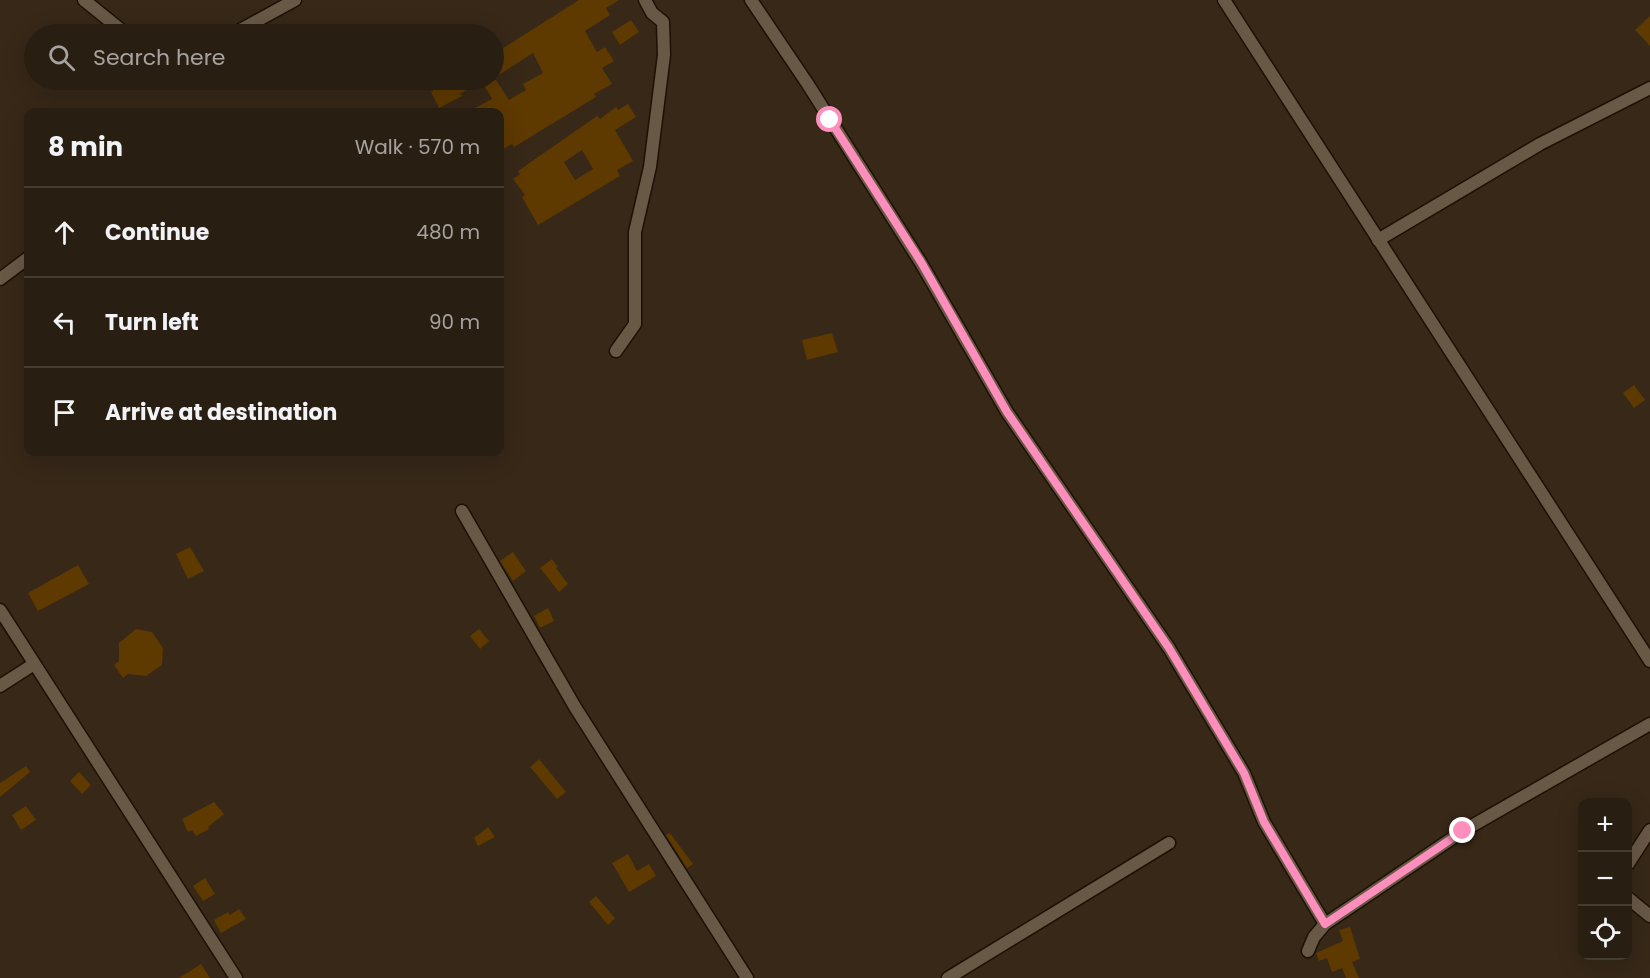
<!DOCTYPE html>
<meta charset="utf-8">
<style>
body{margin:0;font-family:Poppins,sans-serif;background:#31271b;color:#f1f3f6}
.controls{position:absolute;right:18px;bottom:18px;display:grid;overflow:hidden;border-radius:12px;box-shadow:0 6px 24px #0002}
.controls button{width:54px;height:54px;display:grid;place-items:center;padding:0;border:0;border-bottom:2px solid #453c32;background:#291e12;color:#f1f3f6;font:30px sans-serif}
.stop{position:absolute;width:18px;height:18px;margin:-14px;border:4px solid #fe8ebc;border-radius:50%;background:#fff}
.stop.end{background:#fe8ebc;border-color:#fff;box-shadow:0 2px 6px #0008}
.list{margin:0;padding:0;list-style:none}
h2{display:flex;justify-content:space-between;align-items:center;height:78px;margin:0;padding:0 24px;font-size:26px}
h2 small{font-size:20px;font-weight:400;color:#a5a29f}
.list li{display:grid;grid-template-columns:39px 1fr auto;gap:18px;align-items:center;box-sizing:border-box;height:90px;padding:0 24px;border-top:2px solid #453c32}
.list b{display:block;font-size:22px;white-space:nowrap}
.list em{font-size:20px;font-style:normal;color:#a5a29f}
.icon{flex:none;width:33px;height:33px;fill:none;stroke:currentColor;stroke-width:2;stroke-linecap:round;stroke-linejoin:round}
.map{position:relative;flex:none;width:1650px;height:978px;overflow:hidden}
.search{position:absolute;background:#291e12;box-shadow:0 6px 24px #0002;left:24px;top:24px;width:480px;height:66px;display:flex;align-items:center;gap:15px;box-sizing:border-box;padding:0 21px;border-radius:33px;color:#a5a29f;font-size:22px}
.panel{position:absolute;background:#291e12;box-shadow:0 6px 24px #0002;left:24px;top:108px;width:480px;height:348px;border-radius:12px}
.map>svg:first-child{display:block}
.building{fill:#5e3900;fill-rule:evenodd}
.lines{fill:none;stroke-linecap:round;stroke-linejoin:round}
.street-casing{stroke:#1e1103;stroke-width:15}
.street{stroke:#685846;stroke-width:12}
.route{stroke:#fe8ebc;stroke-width:8}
</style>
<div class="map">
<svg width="1650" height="978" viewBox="0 0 1650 978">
<rect width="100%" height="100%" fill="#372818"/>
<g class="building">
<polygon points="579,0 619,0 606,8 610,15 585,31 597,52 605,47 614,61 602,68 612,84 594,94 596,97 514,147 512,144 503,149 500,143 500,112 467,112 492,99 481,80 460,94 462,96 439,108 431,92 434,90 431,84 439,80 496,80 509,100 526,90 523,84 543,73 533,53 494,78 494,54"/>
<polygon points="1650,16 1650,46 1635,30"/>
<polygon points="631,20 639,32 620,45 612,32"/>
<path d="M628,104L636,117L615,130L633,161L617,170L620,176L538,225L522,197L525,195L513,179L520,174L518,171L597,116L600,119L616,107L618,110ZM582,150L593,169L575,180L564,162Z"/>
<polygon points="832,333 838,352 807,360 802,340"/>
<polygon points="1634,385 1645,400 1634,408 1623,393"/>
<polygon points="190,547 204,571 188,579 176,554"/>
<polygon points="513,552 526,571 513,581 500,561"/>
<polygon points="552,559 558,567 556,568 568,584 559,592 540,568"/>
<polygon points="78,565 89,584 38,611 28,593"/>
<polygon points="548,608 554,621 540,628 534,616"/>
<polygon points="136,629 152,632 163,648 162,665 146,676 128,674 123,678 114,665 119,661 119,643"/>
<polygon points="479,629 489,641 480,649 470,636"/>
<polygon points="539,759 566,792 557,799 530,767"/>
<polygon points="26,766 30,772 0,797 0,783"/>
<polygon points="79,772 91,785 82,794 70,781"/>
<polygon points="214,802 224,814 208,827 209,829 196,836 192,830 188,832 182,819"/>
<polygon points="26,806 36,820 21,830 12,815"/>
<polygon points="488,827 495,837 478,846 474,838"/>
<polygon points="670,833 693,864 687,868 666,835"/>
<polygon points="628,854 637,871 649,864 656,876 629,892 612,863"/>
<polygon points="205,878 215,894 203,901 193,886"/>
<polygon points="596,896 615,918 608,925 589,902"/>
<polygon points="239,909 246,919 221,933 214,920 228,912 230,915"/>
<polygon points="1350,927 1360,959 1352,962 1359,978 1346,978 1342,968 1332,972 1327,958 1319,961 1316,953 1343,941 1339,930"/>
<polygon points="201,964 210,978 179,978"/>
</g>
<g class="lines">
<defs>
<g id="street">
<polyline points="84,0 126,34"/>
<polyline points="751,0 807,83 921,263 1007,412 1169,648 1244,773 1264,822 1325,924"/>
<polyline points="1224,0 1650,661"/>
<polyline points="233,34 295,0"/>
<polyline points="1378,240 1540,144 1650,88"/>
<polyline points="0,279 28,258"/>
<polyline points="616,351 635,324 635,232 650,167 664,55 663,22 652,13 645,0"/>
<polyline points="462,511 575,707 747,978"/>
<polyline points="0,610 236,978"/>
<polyline points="0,686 34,664"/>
<polyline points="1628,864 1650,830"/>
<polyline points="1628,898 1650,916"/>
<polyline points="1308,951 1314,937 1325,924 1463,831 1650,724"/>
<polyline points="948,978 1169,843"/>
</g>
</defs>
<use href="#street" class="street-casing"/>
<use href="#street" class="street"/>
</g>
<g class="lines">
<polyline class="route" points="830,120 921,262 1007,412 1169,648 1244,773 1264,822 1325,924 1463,831"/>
</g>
</svg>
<div class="controls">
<button>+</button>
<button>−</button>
<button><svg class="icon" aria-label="locate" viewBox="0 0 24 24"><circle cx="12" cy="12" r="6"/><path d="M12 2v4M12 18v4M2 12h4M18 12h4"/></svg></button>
</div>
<div class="stop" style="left:830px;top:120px"></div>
<div class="stop end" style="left:1463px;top:831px"></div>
<div class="search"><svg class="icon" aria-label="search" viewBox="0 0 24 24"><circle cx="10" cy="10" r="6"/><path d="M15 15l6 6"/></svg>Search here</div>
<section class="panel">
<h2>8 min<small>Walk · 570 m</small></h2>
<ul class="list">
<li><svg class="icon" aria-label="ahead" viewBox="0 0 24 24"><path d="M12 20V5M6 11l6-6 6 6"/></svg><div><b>Continue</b></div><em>480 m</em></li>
<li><svg class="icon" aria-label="left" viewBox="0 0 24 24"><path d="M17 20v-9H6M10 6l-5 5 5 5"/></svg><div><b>Turn left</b></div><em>90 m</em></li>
<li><svg class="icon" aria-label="arrive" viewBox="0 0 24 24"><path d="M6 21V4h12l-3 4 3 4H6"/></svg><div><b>Arrive at destination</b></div></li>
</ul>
</section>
</div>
